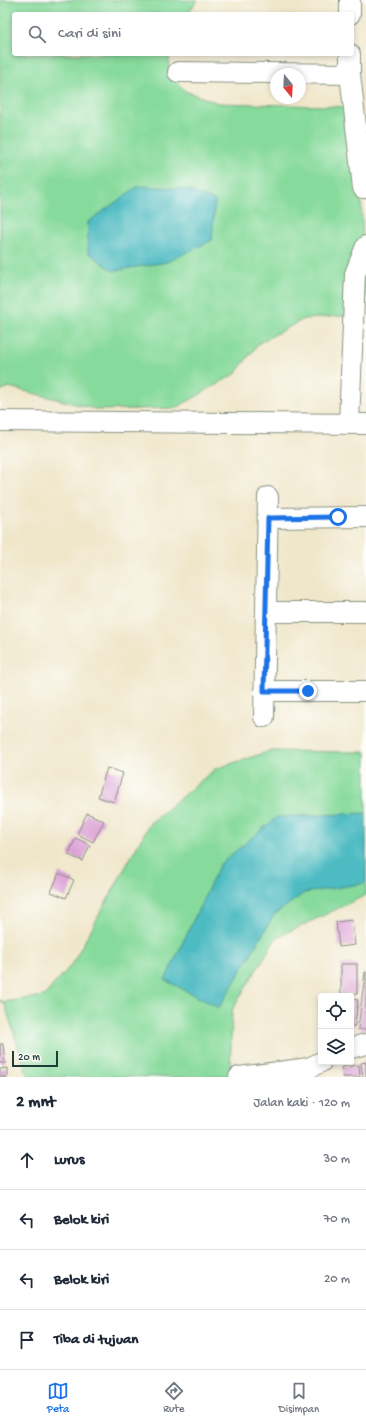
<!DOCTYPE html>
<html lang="id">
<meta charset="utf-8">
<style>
body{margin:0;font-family:"Gochi Hand",sans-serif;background:#f6f6f7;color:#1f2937}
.controls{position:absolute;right:12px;bottom:12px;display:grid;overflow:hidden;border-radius:4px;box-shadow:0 2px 6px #0003}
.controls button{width:36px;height:36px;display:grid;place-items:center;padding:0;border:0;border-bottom:1px solid #e0e1e3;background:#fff;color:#1f2937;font:20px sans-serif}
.compass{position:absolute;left:270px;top:68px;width:36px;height:36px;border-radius:50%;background:#fff;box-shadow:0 2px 6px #0003;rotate:162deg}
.scale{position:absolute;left:12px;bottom:10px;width:46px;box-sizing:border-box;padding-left:4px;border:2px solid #1f3d34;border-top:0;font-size:11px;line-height:14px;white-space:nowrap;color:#1f3d34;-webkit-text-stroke:3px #fdfcf7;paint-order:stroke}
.stop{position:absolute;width:12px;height:12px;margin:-9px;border:3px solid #1a73e8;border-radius:50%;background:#fff}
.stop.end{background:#1a73e8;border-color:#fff;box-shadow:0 1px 4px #0008}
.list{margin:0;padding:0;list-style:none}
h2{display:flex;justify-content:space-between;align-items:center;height:52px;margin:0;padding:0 16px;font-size:17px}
h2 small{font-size:13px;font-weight:400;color:#747a83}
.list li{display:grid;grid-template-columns:26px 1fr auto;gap:12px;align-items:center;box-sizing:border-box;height:60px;padding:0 16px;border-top:1px solid #e0e1e3}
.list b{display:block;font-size:15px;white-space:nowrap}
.list em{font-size:13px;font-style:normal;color:#747a83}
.icon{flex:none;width:22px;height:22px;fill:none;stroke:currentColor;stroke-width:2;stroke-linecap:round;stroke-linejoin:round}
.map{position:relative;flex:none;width:366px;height:1077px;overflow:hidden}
.search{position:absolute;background:#fff;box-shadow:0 2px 6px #0003;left:12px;right:12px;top:12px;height:44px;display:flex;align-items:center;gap:10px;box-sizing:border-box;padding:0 14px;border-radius:4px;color:#747a83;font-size:15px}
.sheet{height:292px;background:#fff}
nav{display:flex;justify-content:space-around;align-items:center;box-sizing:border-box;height:56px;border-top:1px solid #e0e1e3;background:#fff;font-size:11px;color:#747a83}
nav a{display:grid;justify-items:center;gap:2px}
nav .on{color:#1a73e8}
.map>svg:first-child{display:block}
.green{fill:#86da9b;stroke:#528c68}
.water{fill:#4dbbc2;stroke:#367c7b}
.building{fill:#da9bd4}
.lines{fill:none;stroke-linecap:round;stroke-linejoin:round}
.minor-casing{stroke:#889280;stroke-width:22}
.minor{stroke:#fff;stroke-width:20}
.route{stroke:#1a73e8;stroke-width:5}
</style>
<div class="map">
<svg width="366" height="1077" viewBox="0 0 366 1077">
<rect width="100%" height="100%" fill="#fdfcf7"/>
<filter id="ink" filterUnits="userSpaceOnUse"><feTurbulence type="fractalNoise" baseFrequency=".025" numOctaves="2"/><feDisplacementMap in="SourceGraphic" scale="8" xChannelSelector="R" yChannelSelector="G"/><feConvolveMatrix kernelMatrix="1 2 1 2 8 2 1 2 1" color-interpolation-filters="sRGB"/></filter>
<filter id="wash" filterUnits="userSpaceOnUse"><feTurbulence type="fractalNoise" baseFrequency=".012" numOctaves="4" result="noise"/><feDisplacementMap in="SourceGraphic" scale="16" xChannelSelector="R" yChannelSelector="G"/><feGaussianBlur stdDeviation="0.9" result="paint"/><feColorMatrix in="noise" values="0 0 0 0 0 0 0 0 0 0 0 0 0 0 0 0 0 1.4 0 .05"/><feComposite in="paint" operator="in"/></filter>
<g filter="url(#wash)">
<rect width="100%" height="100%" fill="#f0e7cb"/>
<g class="green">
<polygon points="0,0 198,0 187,14 14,14 14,54 170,54 168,72 185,91 218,103 357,107 366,314 304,319 259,343 235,374 176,408 99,410 9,387 0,391"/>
<polygon points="270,751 366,752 366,895 276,938 232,1010 230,1077 28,1077 4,1002 0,1002 0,1000 4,1002 44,996 72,964 150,823 215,769"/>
</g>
<g class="water">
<polygon points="138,186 185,189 215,201 212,240 167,262 113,271 88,252 88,222"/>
<polygon points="366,813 366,883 304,893 274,915 219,1008 165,980 220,864 277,817"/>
</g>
<g id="blocks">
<g class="building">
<polygon points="107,768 123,773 114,802 98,797"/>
<polygon points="87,813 104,821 93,842 77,834"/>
<polygon points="76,838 90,845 83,861 68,855"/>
<polygon points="59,873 74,880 66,898 51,892"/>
<polygon points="352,920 355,945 339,947 336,922"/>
<rect x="341" y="964" width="16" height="30"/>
<polygon points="365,972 366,972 366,1030 358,1029"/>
<polygon points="351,999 358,1000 355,1026 351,1026"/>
<polygon points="0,1044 3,1044 5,1063 0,1063"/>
<polygon points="366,1062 366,1077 363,1077 361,1063"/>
<polygon points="359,1065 360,1077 343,1077 342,1067"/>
<polygon points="7,1068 7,1077 0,1077 0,1069"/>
</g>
</g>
</g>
<g filter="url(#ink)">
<use href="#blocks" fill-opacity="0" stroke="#889280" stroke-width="1"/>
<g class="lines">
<defs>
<g id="minor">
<polyline points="350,14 350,0"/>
<polyline points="350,54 350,74 363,188 366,188"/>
<polyline points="178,72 350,74"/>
<polyline points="0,421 366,424"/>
<polyline points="349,424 355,274 366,246"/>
<polyline points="268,518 366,517"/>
<polyline points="266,612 366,612"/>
<polyline points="264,691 366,691"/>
<polyline points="264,717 268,497"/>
<polyline points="351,1048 366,1044"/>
<polyline points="239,1077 309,1068 321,1062"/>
</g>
</defs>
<use href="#minor" class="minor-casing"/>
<use href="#minor" class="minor"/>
</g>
</g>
<g class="lines" filter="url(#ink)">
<polyline class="route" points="308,691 264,691 268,518 338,517"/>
</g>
</svg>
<div class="controls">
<button><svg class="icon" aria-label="locate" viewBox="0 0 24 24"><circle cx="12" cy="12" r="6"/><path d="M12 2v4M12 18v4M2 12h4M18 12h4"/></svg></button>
<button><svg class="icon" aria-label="layers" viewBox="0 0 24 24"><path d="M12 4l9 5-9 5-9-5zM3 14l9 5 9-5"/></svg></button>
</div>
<svg class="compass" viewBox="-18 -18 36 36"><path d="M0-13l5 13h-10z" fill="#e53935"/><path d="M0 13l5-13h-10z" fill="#747a83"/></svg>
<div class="scale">20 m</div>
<div class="stop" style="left:338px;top:517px"></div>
<div class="stop end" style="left:308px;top:691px"></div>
<div class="search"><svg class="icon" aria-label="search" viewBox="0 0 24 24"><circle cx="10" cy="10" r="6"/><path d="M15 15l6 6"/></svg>Cari di sini</div>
</div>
<section class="sheet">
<h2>2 mnt<small>Jalan kaki · 120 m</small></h2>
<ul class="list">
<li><svg class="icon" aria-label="ahead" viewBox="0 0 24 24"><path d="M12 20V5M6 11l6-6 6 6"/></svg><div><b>Lurus</b></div><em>30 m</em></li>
<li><svg class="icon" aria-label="left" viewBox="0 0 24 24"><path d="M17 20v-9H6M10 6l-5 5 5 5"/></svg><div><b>Belok kiri</b></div><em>70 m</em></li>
<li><svg class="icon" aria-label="left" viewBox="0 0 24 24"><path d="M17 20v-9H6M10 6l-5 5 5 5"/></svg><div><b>Belok kiri</b></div><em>20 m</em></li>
<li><svg class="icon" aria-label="arrive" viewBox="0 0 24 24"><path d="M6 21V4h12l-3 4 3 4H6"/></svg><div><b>Tiba di tujuan</b></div></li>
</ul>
</section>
<nav>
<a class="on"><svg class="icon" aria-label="map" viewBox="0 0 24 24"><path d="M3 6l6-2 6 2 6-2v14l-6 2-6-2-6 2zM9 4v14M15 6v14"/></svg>Peta</a>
<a><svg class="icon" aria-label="directions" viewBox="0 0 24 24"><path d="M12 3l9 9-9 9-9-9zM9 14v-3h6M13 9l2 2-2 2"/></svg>Rute</a>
<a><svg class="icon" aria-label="saved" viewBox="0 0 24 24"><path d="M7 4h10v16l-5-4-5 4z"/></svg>Disimpan</a>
</nav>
